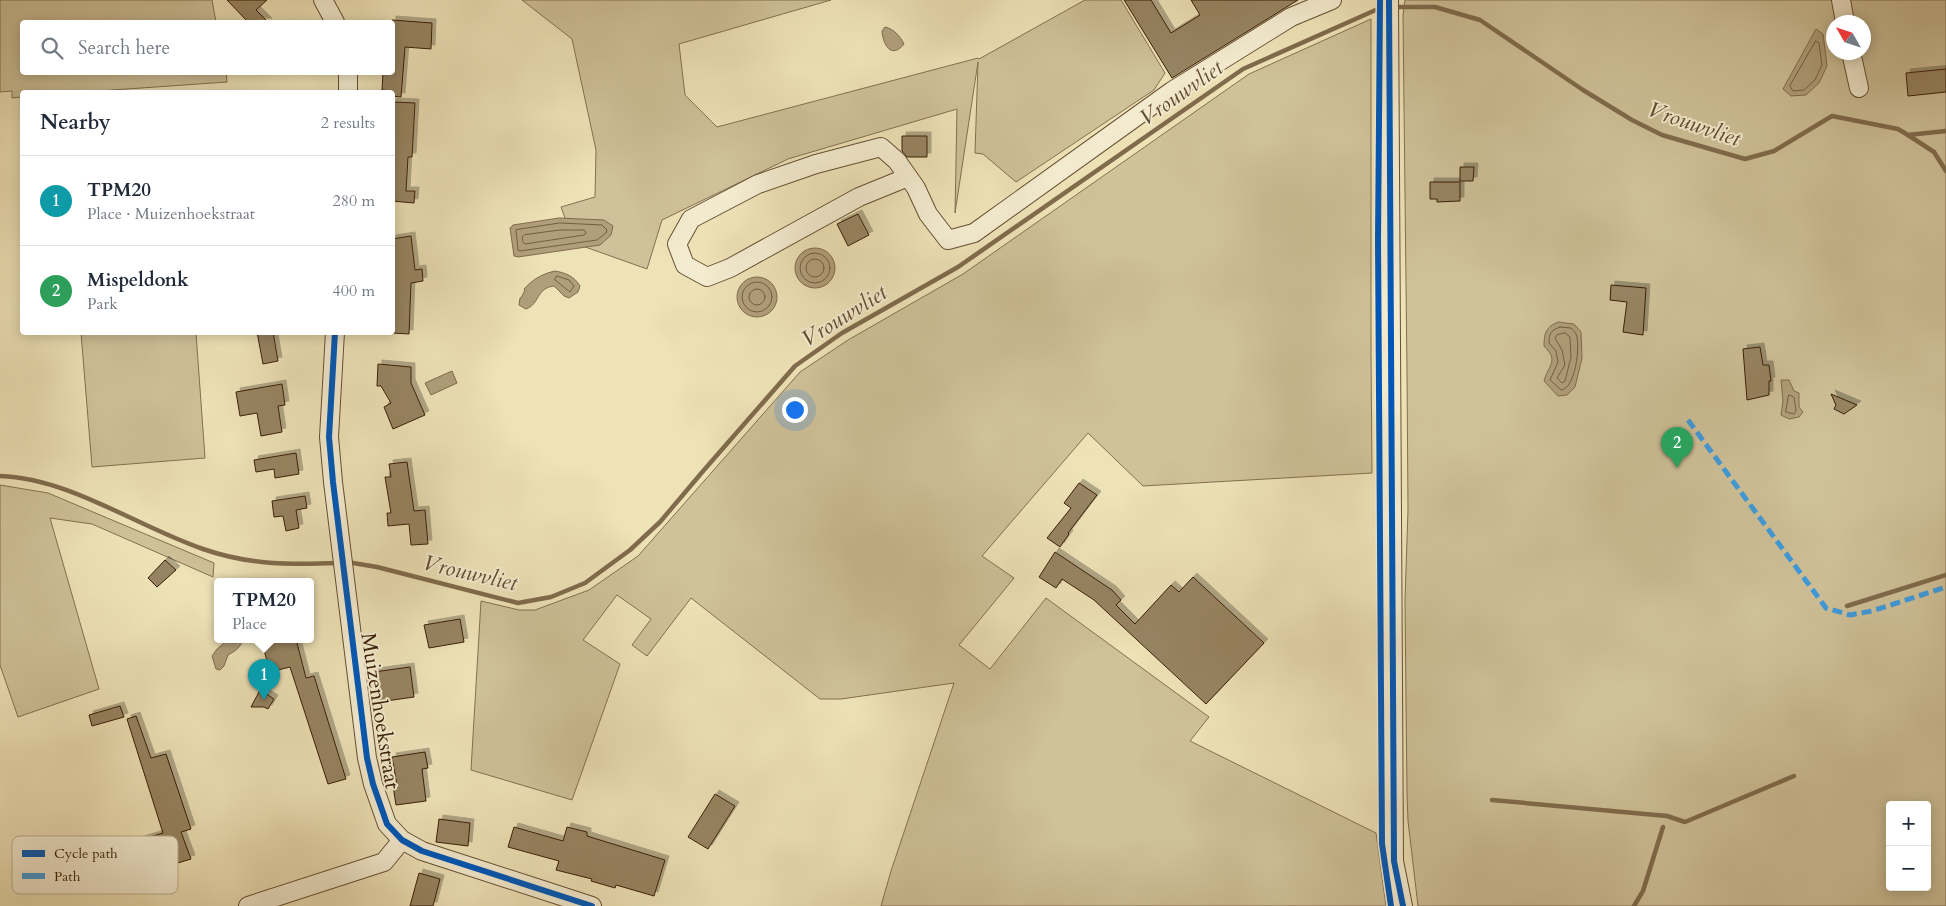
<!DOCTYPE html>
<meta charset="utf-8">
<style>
body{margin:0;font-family:Cardo,serif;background:#f2f2f3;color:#1f2937}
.controls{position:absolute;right:15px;bottom:15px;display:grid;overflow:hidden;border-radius:5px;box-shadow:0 2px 12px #0003}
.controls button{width:45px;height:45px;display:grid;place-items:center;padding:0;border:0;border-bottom:1px solid #e0e1e3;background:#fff;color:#1f2937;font:25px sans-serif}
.compass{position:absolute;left:1826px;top:15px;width:45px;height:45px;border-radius:50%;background:#fff;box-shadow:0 2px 12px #0003;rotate:309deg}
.you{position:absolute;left:794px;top:409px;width:18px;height:18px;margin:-12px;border:4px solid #fff;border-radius:50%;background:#1a73e8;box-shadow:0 0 0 8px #1a73e833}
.badge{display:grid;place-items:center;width:32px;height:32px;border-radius:50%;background:#8f2418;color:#fff;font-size:16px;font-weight:700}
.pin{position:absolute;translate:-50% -41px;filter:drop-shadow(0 1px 2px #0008)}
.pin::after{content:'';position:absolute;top:26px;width:18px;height:15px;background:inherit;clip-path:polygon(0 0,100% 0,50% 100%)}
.popup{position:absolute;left:214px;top:578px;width:100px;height:65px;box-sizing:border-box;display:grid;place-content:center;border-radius:5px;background:#fff;filter:drop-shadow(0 1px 4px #0005);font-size:16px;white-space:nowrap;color:#747a83}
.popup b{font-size:19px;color:#1f2937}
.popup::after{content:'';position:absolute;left:50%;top:100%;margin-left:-10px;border:10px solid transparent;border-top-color:#fff}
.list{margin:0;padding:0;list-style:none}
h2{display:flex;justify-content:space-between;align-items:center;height:65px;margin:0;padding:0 20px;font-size:21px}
h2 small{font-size:16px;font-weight:400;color:#747a83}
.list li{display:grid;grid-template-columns:32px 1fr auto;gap:15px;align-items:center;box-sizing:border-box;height:90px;padding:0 20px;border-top:1px solid #e0e1e3}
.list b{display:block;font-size:19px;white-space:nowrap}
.list p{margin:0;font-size:16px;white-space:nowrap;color:#747a83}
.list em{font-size:16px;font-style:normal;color:#747a83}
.icon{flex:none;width:28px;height:28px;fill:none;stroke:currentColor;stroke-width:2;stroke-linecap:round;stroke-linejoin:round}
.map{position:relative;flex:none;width:1946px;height:906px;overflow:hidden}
.search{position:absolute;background:#fff;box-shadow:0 2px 12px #0003;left:20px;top:20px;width:375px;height:55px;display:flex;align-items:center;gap:12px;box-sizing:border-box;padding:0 18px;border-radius:5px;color:#747a83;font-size:19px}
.panel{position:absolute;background:#fff;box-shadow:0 2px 12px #0003;left:20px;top:90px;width:375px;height:245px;border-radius:5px}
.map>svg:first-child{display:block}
.green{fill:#cfc199;stroke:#847050;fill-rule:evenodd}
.water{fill:#b09f7b;stroke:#806b4c}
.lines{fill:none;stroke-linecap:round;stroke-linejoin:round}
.shore{stroke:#745e40;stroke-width:1}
.stream{stroke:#806b4c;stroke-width:4.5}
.building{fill:#978462;stroke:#391e06;filter:url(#shadow)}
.minor-casing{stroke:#664f32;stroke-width:20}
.minor{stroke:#f4ecd0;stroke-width:18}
.quiet{stroke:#3e9bdd;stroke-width:5;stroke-dasharray:10 5;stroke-linecap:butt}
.cycleway-casing{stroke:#f4ecd0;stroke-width:9}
.cycleway{stroke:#0057b8;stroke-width:6}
.labels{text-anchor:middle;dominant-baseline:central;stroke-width:4;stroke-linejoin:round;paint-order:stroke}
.street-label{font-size:21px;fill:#391e06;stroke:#f4ecd0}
.water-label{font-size:22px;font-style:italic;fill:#634b2f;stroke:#f4ecd0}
.key{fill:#f4ecd0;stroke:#bcae93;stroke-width:1}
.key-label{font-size:14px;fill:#391e06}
</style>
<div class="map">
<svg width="1946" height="906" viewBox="0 0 1946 906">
<defs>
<filter id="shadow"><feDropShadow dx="4" dy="-4" stdDeviation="0" flood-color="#0004"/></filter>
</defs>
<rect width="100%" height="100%" fill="#eee2b7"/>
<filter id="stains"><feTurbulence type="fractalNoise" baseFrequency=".004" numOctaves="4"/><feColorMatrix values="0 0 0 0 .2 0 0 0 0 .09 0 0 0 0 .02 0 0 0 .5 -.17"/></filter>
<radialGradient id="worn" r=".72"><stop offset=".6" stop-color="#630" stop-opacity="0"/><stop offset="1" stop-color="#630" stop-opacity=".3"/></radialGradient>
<g class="green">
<polygon points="0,0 212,0 216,22 22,22 22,72 226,72 227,82 84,92 22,92 22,97 12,98 12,91 0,92"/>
<polygon points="522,0 831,0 679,44 685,95 717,127 978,58 979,59 1085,0 1121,0 1165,73 1154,90 1016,182 983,154 975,153 978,62 955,213 957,109 788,159 662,220 647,269 574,243 561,207 595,197 596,150 572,39"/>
<path d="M1405,0H1946V906H1418L1408,821L1407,794L1405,600L1408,510L1407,373L1403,15ZM1834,22H1864V52H1834ZM1890,805H1927V887H1890Z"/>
<polygon points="1371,19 1371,355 1372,473 1143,486 1088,433 982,556 1014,578 959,645 990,669 1046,598 1209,717 1190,741 1376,833 1386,906 881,906 891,871 954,683 841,699 820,699 691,598 647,656 632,645 651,619 617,595 583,640 620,664 572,800 471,770 481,601 519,610 535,610 589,590 638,556 800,372 848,340 963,274 1249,74"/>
<polygon points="81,333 196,333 205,458 92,467"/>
<polygon points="0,485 48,493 214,563 213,577 92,524 50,518 99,689 18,717 0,665"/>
</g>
<g class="water">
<path d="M885,27C894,29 900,36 904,44C891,60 883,44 882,31Z"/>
<polygon points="1816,29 1823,34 1827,66 1819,83 1806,95 1791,96 1783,89"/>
<polygon points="559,218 604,220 613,226 611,235 600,245 518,257 514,256 510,228 513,225"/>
<circle cx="815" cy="268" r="20"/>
<path d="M555,271C566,273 574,276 580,286L578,292L569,298L564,296L554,286C536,288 540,304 526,309L519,305L520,298H521L525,290L524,289C533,279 542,274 555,271Z"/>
<circle cx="757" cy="297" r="20"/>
<path d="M1558,322L1574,324L1581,332L1582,358L1575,387L1567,395L1558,396L1544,381C1549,364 1559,361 1544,346C1544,333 1546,327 1558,322Z"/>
<polygon points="452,371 457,383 431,395 425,383"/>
<polygon points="1781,380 1789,380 1794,391 1799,393 1799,407 1803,412 1799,417 1789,419 1781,415 1783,401"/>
<path d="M229,639H242C242,647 235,651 228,655L224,666L220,670L216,669L212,656L217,649Z"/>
</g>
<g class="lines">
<g class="shore">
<polygon points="1816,41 1819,43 1822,65 1815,80 1804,90 1793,91 1790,86"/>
<polygon points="560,223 602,225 607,230 606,233 597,240 520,251 518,250 516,230"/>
<polygon points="560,230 584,230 586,233 584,235 525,244 523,242 522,237 524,235"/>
<circle cx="815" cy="268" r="15"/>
<circle cx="815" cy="268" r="9"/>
<polygon points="557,276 569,280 574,286 570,292 555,280"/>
<circle cx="757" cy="297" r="15"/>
<circle cx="757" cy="297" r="8"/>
<path d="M1560,327L1571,328C1572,329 1576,333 1576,334C1581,346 1575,389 1561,390L1550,380L1558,362L1556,351L1549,343C1549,334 1551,330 1560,327Z"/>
<polygon points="1565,333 1570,337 1571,357 1565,381 1562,383 1557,378 1565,365 1562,350 1555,338 1557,335"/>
<polygon points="1789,395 1794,397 1796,411 1794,414 1786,412"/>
</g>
<g class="stream">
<polyline points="1393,7 1435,7 1480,20 1583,90 1632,120 1662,135 1745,159 1774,151 1832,116 1898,129 1908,135 1946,131"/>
<polyline points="1908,135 1934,152 1946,171"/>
<path d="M0,476C69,478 138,527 203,549C249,565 290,565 338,563"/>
<polyline points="347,562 377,567 518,603 551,597 585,583 630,550 660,522 704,470 795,366 842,333 958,267 1243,69 1378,9"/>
<polyline points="1847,606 1946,575"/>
<polyline points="1492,800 1667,816 1685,822 1794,776"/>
<polyline points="1634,906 1643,891 1663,827"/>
</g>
</g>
<g class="building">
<polygon points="227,0 267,0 256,10 268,22 248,22"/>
<polygon points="1124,0 1151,0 1171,33 1200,15 1191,0 1298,0 1172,78"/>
<polygon points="392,20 432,23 431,49 405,47 401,97 392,96 392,91 382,90 383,72 392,72"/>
<polygon points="1946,69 1946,92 1908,96 1906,73"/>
<polygon points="392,102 415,103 412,157 408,157 406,191 415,191 414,203 392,201"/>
<polygon points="902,136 927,136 927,157 907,157 902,151"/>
<polygon points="1460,167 1474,167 1473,181 1460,181"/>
<polygon points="1430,182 1460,182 1460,201 1437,202 1437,199 1430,199"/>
<polygon points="858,214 869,235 848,246 837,224"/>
<polygon points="411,236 415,270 422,269 423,281 411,283 409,334 392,333 392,239"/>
<polygon points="1611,285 1646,288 1643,335 1623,332 1627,302 1610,300"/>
<polygon points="257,332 273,332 278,361 263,364"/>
<polygon points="1760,347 1763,365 1769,365 1771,381 1769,381 1769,395 1747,400 1743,349"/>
<polygon points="378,364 411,367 411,383 425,415 393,429 384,407 391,403 381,386 377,386"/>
<polygon points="282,384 285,405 278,406 282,432 261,436 257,413 240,416 236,392"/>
<polygon points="1831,394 1857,405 1844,414 1834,409 1836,405"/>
<polygon points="296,453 299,474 275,478 274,469 256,472 254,460"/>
<polygon points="407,462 414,511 425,510 428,544 411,545 409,524 388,526 387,513 391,513 385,477 391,477 389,464"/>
<polygon points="1079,483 1097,495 1068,533 1069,534 1060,547 1047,538 1071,508 1064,503"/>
<polygon points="305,496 307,508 296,510 299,528 286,531 283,516 274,517 272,501"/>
<polygon points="1055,552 1112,590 1121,600 1116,605 1135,624 1171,585 1179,592 1193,577 1264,643 1206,704 1094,600 1062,579 1056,588 1039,577"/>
<polygon points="165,560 176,570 157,587 148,578"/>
<polygon points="460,619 464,642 429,648 424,625"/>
<polygon points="261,639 296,639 306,678 314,676 346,779 328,784 290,667 270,672"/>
<polygon points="410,667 414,697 379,702 374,672"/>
<polygon points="260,690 274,699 268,709 264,707 251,707"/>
<polygon points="120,706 124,717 92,726 89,715"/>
<polygon points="136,716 151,758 166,754 191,829 181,832 191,859 155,870 157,876 146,880 134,842 163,833 127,719"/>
<polygon points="425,752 428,768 422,769 426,801 396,805 393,786 397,785 392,757"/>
<polygon points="715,794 735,806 708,849 688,837"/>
<polygon points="439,819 470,823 468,846 436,842"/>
<polygon points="514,827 563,841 567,827 587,832 587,836 665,860 654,896 616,885 615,888 591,881 592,879 556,870 559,861 508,847"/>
<polygon points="419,873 440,879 433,906 410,906"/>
</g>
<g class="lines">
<defs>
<g id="minor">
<polyline points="323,0 335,22"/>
<polyline points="1389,0 1394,861 1403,906"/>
<polyline points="1841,0 1845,22"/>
<polyline points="1851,52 1859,88"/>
<polyline points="348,92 348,72"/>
<polyline points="908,177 859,197 730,268 707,277 685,265 677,244 691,219 758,184 816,164 881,147 897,161 916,188 928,214 948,240 974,233 1172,91 1291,17 1332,0"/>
<polyline points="335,332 329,437 333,482 367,758 373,784 387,824 402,840 422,851 592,906"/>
<polyline points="248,906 384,862 402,840"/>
</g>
</defs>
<use href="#minor" class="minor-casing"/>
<use href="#minor" class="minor"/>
<polyline class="quiet" points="1688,420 1826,608 1850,615 1872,611 1946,587"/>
<defs>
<g id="cycleway">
<polyline points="1380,0 1378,240 1382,844 1391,906"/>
<polyline points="1389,0 1394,861 1403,906"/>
<polyline points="335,332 329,437 333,482 367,758 373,784 387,824 402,840 422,851 592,906"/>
</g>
</defs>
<use href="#cycleway" class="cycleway-casing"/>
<use href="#cycleway" class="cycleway"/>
</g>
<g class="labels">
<g class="street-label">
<text transform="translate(380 711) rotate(81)">Muizenhoekstraat</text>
</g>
<g class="water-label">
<text transform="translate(1181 93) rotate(-35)">Vrouwvliet</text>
<text transform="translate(1694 124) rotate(19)">Vrouwvliet</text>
<text transform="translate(844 316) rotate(-32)">Vrouwvliet</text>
<text transform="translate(470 573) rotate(13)">Vrouwvliet</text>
</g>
</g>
<rect x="12" y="836" width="166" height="58" rx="8" class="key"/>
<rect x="22" y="850" width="23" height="7" fill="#0057b8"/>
<rect x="22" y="873" width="23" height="6" fill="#3e9bdd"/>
<g class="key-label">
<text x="54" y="858">Cycle path</text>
<text x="54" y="881">Path</text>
</g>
<rect width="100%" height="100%" filter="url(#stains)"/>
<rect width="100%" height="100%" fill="url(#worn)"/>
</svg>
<div class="controls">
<button>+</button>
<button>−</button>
</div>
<svg class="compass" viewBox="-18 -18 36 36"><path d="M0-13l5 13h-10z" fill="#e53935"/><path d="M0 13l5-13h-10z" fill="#747a83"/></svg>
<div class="you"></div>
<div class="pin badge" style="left:264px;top:700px;background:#0f9aa8">1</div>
<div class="popup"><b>TPM20</b>Place</div>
<div class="pin badge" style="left:1677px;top:468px;background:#2e9e5b">2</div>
<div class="search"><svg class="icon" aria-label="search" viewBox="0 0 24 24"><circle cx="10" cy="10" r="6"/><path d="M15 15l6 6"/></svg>Search here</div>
<section class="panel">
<h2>Nearby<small>2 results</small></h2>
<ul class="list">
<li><span class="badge" style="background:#0f9aa8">1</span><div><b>TPM20</b><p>Place · Muizenhoekstraat</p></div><em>280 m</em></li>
<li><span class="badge" style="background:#2e9e5b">2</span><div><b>Mispeldonk</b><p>Park</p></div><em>400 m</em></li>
</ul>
</section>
</div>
